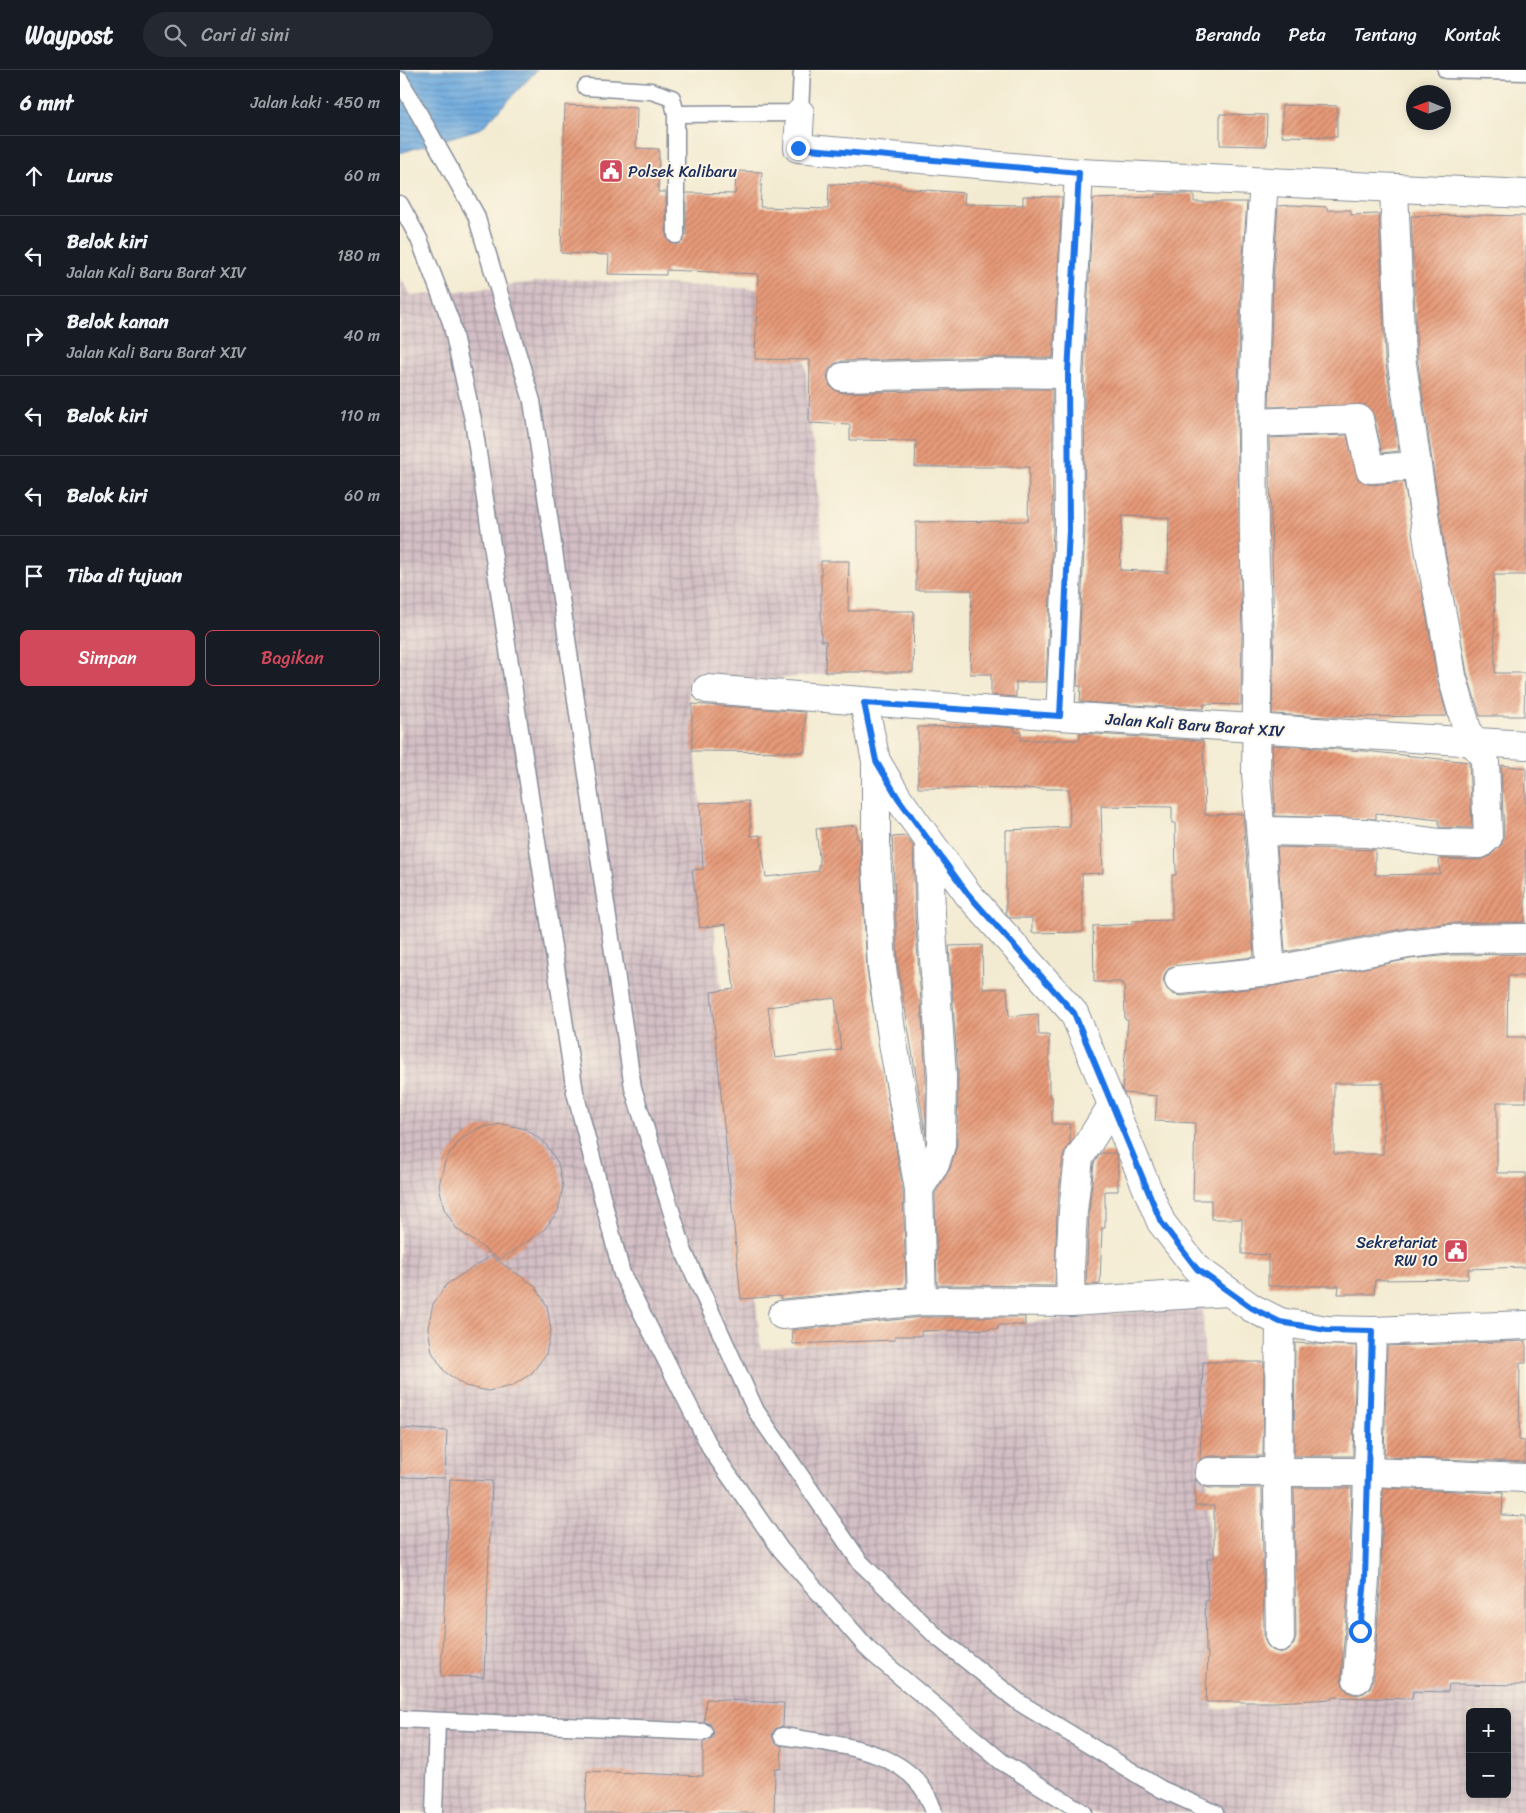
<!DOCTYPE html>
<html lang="id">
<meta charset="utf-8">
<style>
body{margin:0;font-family:Sriracha,sans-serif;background:#242831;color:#f1f3f6}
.controls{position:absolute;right:15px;bottom:15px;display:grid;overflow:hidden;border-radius:8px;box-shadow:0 2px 12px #0003}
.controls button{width:45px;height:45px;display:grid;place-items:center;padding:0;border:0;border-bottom:1px solid #363941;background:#171b24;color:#f1f3f6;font:25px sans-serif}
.compass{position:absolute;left:1006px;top:15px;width:45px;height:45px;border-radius:50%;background:#171b24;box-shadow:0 2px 12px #0003;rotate:271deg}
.stop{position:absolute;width:15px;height:15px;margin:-11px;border:4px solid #1a73e8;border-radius:50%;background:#fff}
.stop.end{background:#1a73e8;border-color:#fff;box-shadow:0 1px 5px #0008}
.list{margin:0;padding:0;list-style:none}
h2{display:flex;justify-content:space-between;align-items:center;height:65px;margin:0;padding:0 20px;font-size:21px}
h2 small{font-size:16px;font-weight:400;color:#9ea1a6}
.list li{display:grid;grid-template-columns:32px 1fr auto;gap:15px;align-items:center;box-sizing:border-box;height:80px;padding:0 20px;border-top:1px solid #363941}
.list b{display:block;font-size:19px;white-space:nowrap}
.list p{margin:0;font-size:16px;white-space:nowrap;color:#9ea1a6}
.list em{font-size:16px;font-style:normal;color:#9ea1a6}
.actions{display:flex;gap:10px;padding:15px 20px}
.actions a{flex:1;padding:11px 0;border:1px solid #d1495b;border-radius:8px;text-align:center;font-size:18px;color:#d1495b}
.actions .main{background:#d1495b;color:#fff}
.icon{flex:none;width:28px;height:28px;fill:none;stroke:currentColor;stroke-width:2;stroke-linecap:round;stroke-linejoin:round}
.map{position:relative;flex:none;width:1126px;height:1743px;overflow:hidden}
header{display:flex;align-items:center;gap:30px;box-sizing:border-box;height:70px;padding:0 25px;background:#171b24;border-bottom:1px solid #363941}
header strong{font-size:24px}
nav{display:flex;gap:28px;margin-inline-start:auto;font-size:18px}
.search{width:350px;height:45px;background:#242831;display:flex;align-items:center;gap:12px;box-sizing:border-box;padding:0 18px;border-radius:28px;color:#9ea1a6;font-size:19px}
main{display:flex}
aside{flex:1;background:#171b24}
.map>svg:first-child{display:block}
.industrial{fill:url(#industrial-grid);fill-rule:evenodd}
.water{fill:url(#water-rules);stroke:#436c9e}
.building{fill:url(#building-hatch);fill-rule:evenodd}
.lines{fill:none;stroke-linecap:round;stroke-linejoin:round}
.service-casing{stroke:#878d98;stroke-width:19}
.minor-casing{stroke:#878d98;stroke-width:30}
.service{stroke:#fff;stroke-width:16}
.minor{stroke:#fff;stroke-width:28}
.route{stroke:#1a73e8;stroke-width:6}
.labels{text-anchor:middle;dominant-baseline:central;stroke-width:4;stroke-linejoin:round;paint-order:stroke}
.poi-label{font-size:16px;fill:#1b2f5e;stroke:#fcf5e5;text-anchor:start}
.street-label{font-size:16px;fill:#1b2f5e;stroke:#fcf5e5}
</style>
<header>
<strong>Waypost</strong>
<div class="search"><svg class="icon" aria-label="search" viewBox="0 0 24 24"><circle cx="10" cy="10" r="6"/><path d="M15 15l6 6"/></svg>Cari di sini</div>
<nav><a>Beranda</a><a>Peta</a><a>Tentang</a><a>Kontak</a></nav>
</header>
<main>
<aside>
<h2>6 mnt<small>Jalan kaki · 450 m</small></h2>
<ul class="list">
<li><svg class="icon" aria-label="ahead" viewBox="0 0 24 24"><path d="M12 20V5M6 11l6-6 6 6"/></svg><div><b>Lurus</b></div><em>60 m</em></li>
<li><svg class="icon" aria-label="left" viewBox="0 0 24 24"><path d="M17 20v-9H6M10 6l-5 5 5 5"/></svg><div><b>Belok kiri</b><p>Jalan Kali Baru Barat XIV</p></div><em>180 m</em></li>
<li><svg class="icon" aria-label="right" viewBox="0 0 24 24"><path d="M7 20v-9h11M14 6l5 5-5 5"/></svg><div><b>Belok kanan</b><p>Jalan Kali Baru Barat XIV</p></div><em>40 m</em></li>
<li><svg class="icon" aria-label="left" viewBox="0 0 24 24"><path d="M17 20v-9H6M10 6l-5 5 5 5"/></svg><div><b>Belok kiri</b></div><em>110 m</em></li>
<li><svg class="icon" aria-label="left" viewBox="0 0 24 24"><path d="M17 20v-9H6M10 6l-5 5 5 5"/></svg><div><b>Belok kiri</b></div><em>60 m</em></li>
<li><svg class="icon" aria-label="arrive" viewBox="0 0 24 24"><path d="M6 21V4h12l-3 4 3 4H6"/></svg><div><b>Tiba di tujuan</b></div></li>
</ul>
<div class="actions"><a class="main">Simpan</a><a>Bagikan</a></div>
</aside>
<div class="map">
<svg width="1126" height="1743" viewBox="0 0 1126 1743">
<defs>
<pattern id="industrial-grid" width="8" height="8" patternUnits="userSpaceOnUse" patternTransform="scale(1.25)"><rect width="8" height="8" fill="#d2bec4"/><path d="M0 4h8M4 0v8" fill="none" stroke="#aa9ba2"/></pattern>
<pattern id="water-rules" width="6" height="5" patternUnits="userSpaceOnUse" patternTransform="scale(1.25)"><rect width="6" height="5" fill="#6ba8dd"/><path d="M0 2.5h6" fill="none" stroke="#5789b6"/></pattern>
<pattern id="building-hatch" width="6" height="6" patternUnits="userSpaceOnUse" patternTransform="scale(1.25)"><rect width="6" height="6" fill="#e79a78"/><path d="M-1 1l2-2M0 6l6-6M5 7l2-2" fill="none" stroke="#ba7e66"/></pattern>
</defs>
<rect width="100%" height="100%" fill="#fcf5e5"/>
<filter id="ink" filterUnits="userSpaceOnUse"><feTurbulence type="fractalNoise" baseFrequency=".02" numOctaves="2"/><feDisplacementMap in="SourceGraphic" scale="10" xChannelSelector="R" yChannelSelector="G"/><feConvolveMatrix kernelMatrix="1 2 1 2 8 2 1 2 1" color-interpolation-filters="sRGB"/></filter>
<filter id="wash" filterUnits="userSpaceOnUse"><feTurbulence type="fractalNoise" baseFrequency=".0096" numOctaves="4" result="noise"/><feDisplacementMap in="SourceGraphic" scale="20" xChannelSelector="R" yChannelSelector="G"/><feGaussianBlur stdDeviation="1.12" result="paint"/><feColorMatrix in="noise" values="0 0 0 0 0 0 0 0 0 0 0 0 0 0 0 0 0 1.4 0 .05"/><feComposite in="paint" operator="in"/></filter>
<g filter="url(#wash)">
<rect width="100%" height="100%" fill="#f3ebd1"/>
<path class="industrial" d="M0,207L12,226L164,209L398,221L435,603L288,618L361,1279L803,1235L813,1639L1126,1610V1743H0ZM1070,1642H1107V1724H1070Z"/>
<polygon class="water" points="0,0 137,0 82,58 0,83"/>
<g id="blocks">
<g class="building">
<polygon points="165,35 237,38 236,78 259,79 258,122 266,122 266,165 268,170 276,175 281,173 286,165 286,123 335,124 336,101 362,102 360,137 428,139 429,114 500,116 500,118 565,123 564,134 623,135 623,126 662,127 653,288 586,287 443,291 434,294 429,300 427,307 430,316 436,321 443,323 586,319 652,319 653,460 646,612 616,612 616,627 591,625 591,604 570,604 572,520 516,520 516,452 628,451 629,397 515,397 516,371 450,370 450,355 409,353 410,290 355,289 358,204 266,200 266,205 208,204 209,185 161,183"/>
<polygon points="882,35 937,36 937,67 882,66"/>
<polygon points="820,44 867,45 866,76 820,75"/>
<path d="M755,124H794V132H847L841,209L837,353L842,563L841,635L804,634V639L680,632L681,616H677L685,461L684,304L693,129L755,127ZM722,446L769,448L768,502L720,500Z"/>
<polygon points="893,135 927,137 927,140 951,140 951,145 979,144 985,288 999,381 982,383 974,346 965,335 869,337 873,210 878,136"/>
<polygon points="1078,145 1126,146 1126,505 1094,505 1095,603 1125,603 1124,646 1080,646 1067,603 1045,481 1017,286 1011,146"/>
<polygon points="947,365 958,409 971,415 1004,412 1037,608 1047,646 927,647 872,644 874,563 869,368"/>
<polygon points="421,491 449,491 448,541 514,541 513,602 425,602 426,571 421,571"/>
<polygon points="292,634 405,642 405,682 292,681"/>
<path d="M590,656L615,658V662H621V670H680V663L803,671L805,745L843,744L854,887L770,897L765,903L763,911L767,919L773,924L781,926L874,916L1010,889L1051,885L1125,884V906H1108L1107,967H1126V1032H1097V1103H1126V1197L1068,1199V1209L975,1210L974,1224H938L939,1216H868V1185L842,1184V1149H811V1130H793L795,1053L755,1051L757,1026L724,1023L722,1019L728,950H725L724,914H721V912H694L693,856L732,854V851L772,850V805H776L775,753H772V737L701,736L703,803L682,804L683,862L632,863V848H610L606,843V760L670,757L669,719L518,718V657ZM934,1013H984L983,1084H934Z"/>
<polygon points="872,675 965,681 1069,692 1072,758 1039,757 1039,750 976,743 976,749 875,746"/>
<polygon points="1101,695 1126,698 1125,852 1050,853 1006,858 885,882 877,777 975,780 975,805 1037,804 1040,803 1039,789 1080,790 1090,786 1102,774 1104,767"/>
<path d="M349,731L351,766L360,765L366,807L419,801L418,795H420L416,759L456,755L457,769H460L467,900L503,1121L506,1217L381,1229L380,1226L341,1229L311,922L334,919L326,854L300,858L292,800L303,799L300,733ZM435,928L441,980L375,988L368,937Z"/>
<polygon points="506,766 513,776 515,845 526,1006 526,1066 498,896 492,767"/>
<polygon points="582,875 583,919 607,918 609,946 638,944 639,965 649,965 649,1027 652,1027 652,1054 670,1054 670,1073 663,1086 657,1139 655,1216 537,1215 535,1123 550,1099 557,1075 558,1005 549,876"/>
<polygon points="102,1054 126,1059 145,1073 158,1093 163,1117 158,1141 144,1160 100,1190 57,1159 44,1139 39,1115 45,1091 58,1072 78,1058"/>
<polygon points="701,1083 715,1083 718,1090 718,1121 705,1121 705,1158 702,1158 700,1214 686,1215 689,1142 694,1093"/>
<polygon points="91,1186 134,1215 147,1236 151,1260 146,1284 132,1303 112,1316 88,1321 65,1316 45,1302 32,1282 28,1258 33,1234 47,1214"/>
<polygon points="523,1247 625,1247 625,1255 598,1255 598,1259 521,1261 521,1266 495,1266 495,1270 393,1274 392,1260"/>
<polygon points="1126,1271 1126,1293 1120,1293 1119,1370 1125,1371 1125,1392 984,1387 987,1276"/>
<polygon points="895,1273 956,1276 953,1386 894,1386"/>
<polygon points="803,1292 864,1292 863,1386 809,1386 800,1390"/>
<polygon points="0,1358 47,1361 45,1408 0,1407"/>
<polygon points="50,1409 92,1411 84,1607 41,1606"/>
<polygon points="795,1409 801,1415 809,1418 862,1418 864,1567 867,1575 872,1580 880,1583 888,1580 894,1574 896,1567 894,1418 952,1418 949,1508 941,1608 943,1615 948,1622 956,1625 964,1623 970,1618 973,1610 981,1509 983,1418 1103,1423 1102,1445 1126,1446 1126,1615 1049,1614 1048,1622 1013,1621 1012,1629 932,1627 932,1629 875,1632 806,1632 808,1582 806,1582 805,1531 808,1531 807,1488 814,1488 814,1436 795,1436"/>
<polygon points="306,1629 384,1633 383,1656 375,1659 372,1665 375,1673 382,1676 381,1699 375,1698 374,1743 185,1743 187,1701 303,1706 303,1672 312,1668 314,1662 310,1654 304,1652"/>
</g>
</g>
</g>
<g filter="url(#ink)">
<use href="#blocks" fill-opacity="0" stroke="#878d98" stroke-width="1"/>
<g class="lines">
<defs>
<g id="service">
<polyline points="1046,0 1126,2"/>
<polyline points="0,10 76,145 132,331 233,1018 284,1182 356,1341 460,1492 537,1567 620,1633 761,1719 815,1743"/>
<polyline points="186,17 251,21 272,28 276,44 276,165"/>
<polyline points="276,44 400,43 402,0"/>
<polyline points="0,134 19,169 51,252 73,350 175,1022 222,1204 312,1381 381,1480 471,1582 602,1692 684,1743"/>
<polyline points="0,1649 304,1662"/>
<path d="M382,1666C437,1675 517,1678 534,1743"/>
<polyline points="34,1743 37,1651"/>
</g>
<g id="minor">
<polyline points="400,43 398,78 679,103 1126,124"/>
<polyline points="864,112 857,209 853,353 854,468 858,563 856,703 871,901"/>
<polyline points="443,307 586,303 668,304"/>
<polyline points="853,353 959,349 970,399 1016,396"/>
<polyline points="307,619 660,646 1126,675"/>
<polyline points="464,633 476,691 498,728 568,824 674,943 761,1152 797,1199 852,1238 880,1252 927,1260 972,1261 1126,1255"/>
<polyline points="660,646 669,460 668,304 679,103"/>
<polyline points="476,691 476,779 482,898 493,973 519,1119 522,1231"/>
<polyline points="861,761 966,763 1040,773 1080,774 1088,767 1085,692 1083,684 1070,670 1052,606 1044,555 1030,484 1001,287 994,119"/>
<polyline points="779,910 871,901 1008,874 1050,869 1126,868"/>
<polyline points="519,1119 535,1094 541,1075 542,1006 531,844 529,774"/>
<polyline points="671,1232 670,1198 673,1141 679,1088 713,1034"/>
<polyline points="382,1245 522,1231 671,1232 827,1222"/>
<polyline points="809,1402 970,1402 1126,1408"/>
<polyline points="880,1567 878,1417 880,1252"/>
<polyline points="957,1609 965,1509 972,1261"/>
</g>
</defs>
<use href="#service" class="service-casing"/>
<use href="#minor" class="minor-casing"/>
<use href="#service" class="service"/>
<use href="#minor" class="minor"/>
</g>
</g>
<g class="lines" filter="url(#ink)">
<polyline class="route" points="398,78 679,103 668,304 669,460 660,646 464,633 476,691 498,728 568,824 674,943 761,1152 797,1199 852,1238 880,1252 927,1260 972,1261 965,1509 960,1561"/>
</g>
<defs>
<symbol id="civic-square" viewBox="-11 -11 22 22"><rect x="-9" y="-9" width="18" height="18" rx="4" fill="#d1495b" stroke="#fcf5e5"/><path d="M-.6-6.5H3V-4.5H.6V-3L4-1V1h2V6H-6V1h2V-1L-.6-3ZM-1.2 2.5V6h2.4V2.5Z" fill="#fff"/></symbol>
</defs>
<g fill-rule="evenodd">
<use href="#civic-square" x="197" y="87" width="28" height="28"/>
<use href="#civic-square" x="1042" y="1167" width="28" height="28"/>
</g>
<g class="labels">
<g class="poi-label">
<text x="228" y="101">Polsek Kalibaru</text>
<text x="1038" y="1172" text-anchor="end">Sekretariat<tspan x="1038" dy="18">RW 10</tspan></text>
</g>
<g class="street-label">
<text transform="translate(795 655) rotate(4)">Jalan Kali Baru Barat XIV</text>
</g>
</g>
</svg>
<div class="controls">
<button>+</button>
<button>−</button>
</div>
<svg class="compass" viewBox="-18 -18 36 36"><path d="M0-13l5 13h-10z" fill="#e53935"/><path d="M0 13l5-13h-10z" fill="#9ea1a6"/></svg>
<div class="stop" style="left:960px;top:1561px"></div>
<div class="stop end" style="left:398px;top:78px"></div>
</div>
</main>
